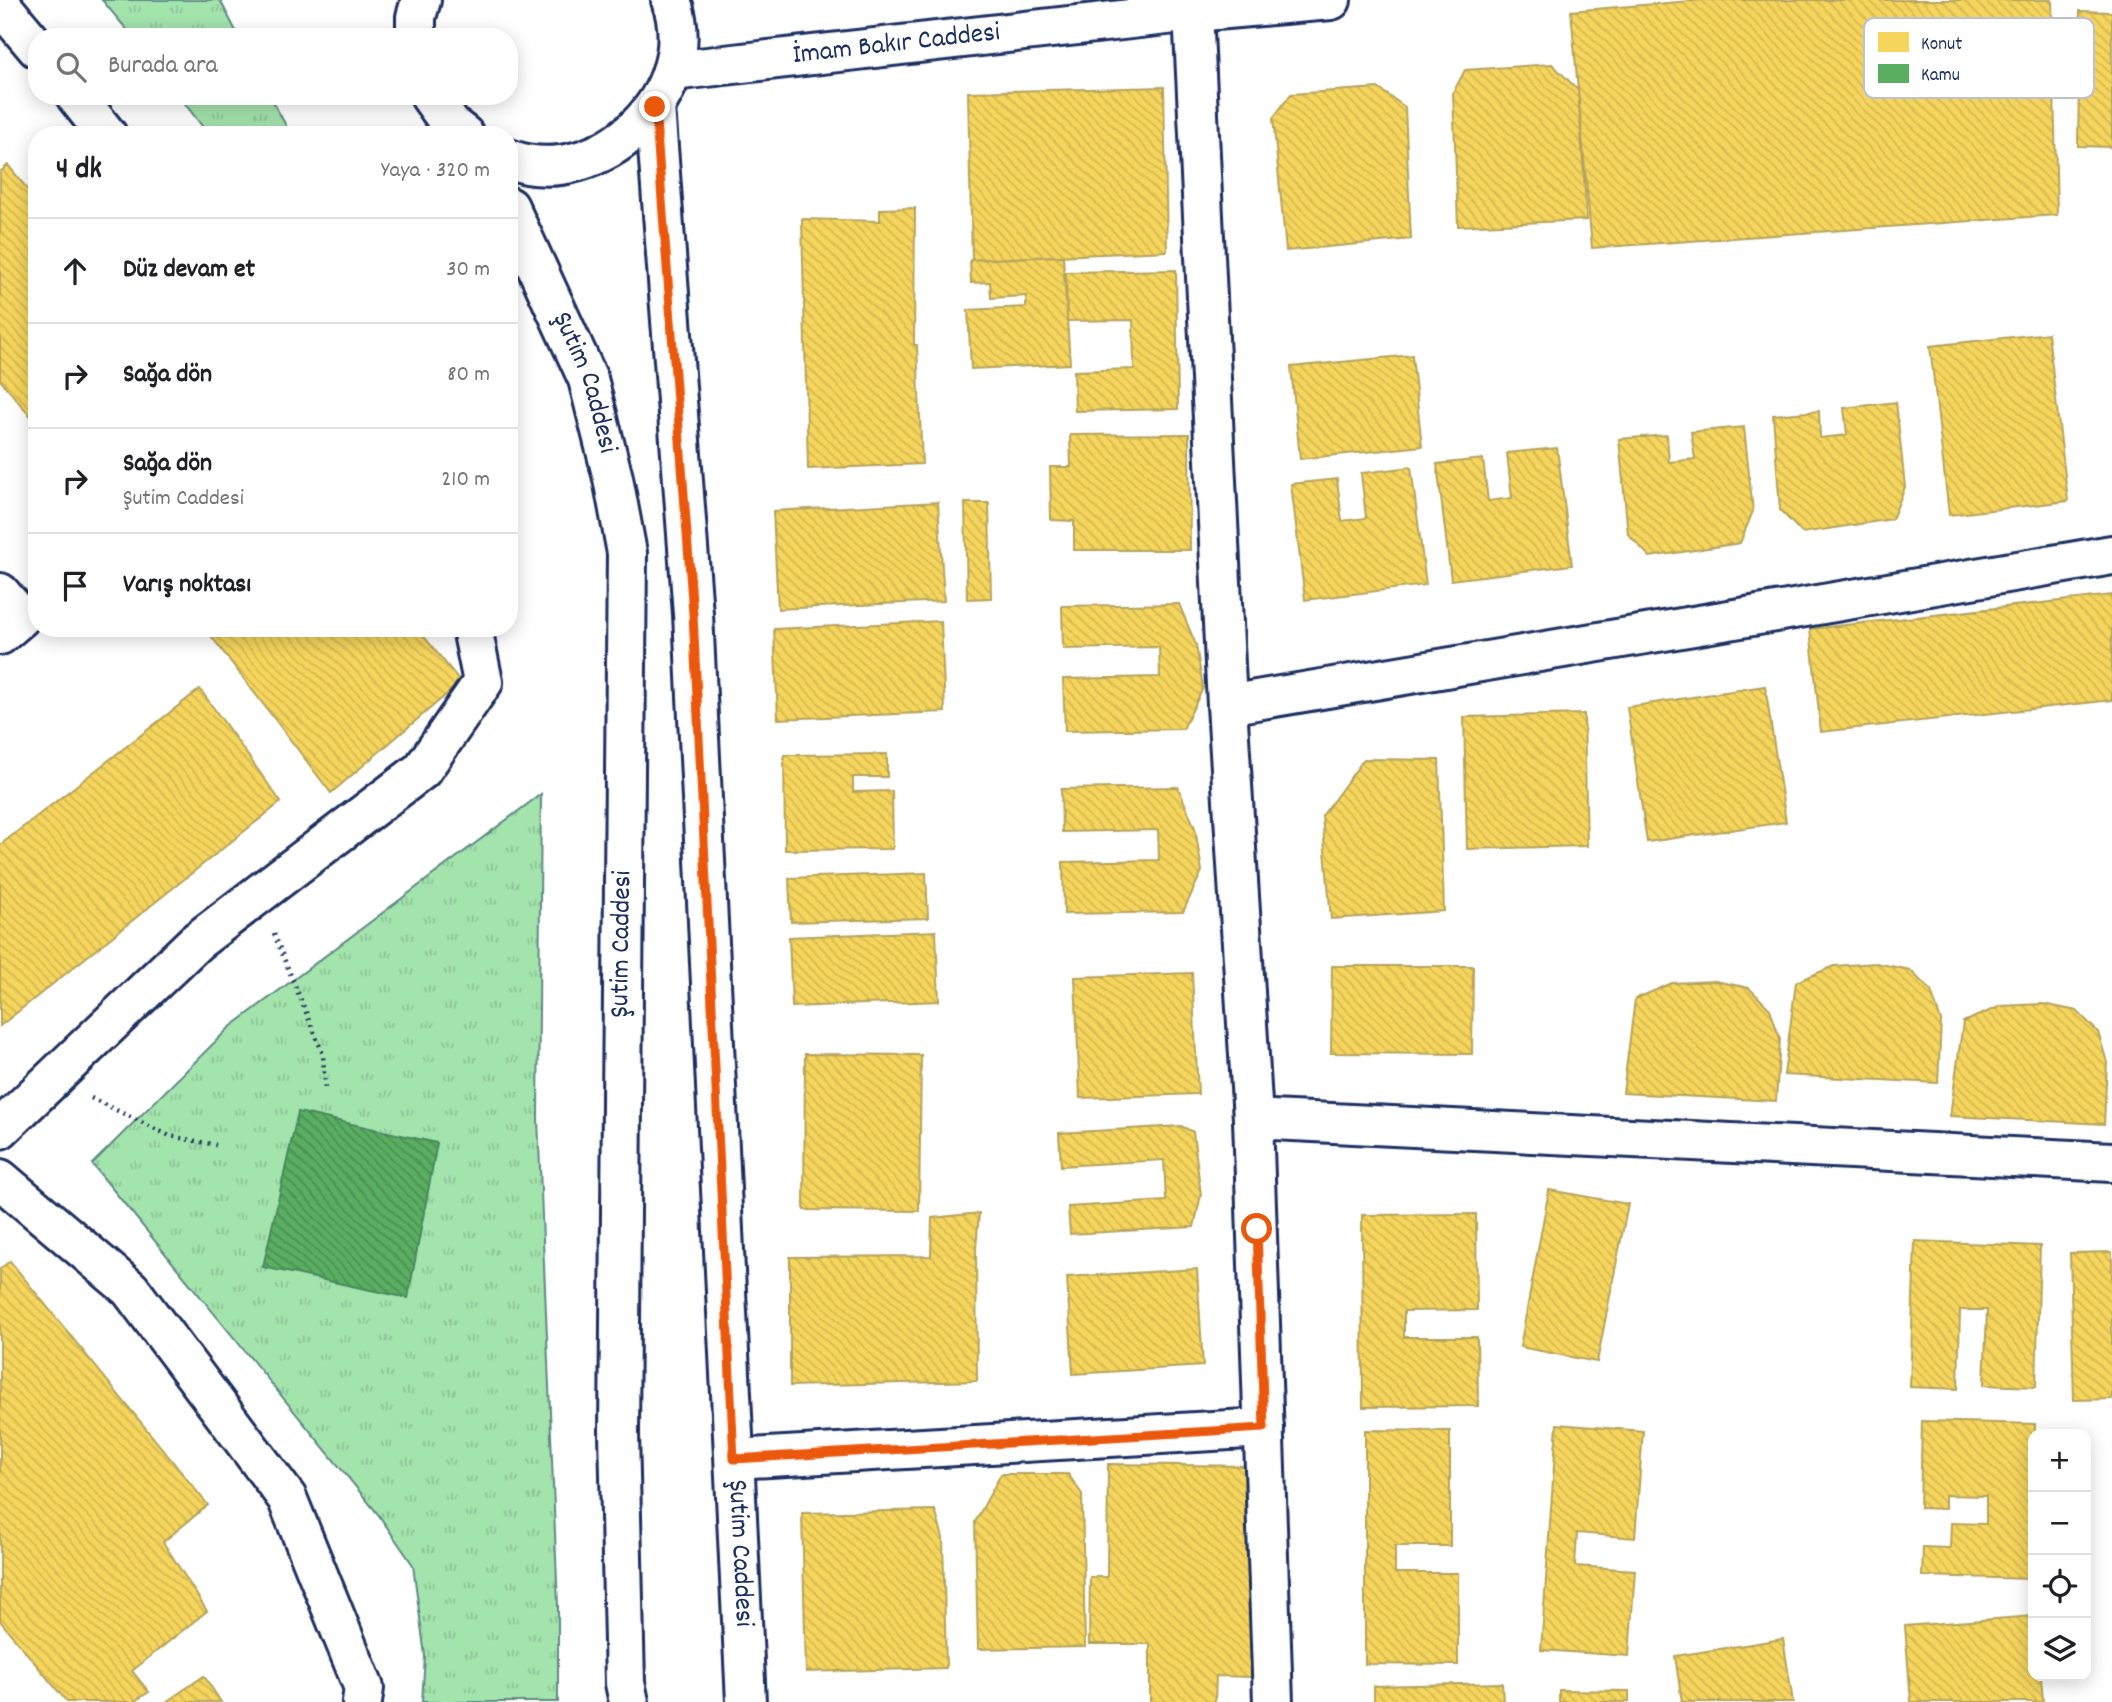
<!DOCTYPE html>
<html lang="tr">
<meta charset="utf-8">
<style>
body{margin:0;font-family:Dekko,sans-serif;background:#f6f6f6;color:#202124}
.controls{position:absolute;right:21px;bottom:21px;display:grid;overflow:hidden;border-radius:14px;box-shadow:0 4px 18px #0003}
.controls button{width:63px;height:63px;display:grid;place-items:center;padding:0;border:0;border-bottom:2px solid #e0e0e0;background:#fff;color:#202124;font:35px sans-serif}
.stop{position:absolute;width:21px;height:21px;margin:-16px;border:5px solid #ea580c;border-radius:50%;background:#fff}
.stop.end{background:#ea580c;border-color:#fff;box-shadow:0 2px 7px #0008}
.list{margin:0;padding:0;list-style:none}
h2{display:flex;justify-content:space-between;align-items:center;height:91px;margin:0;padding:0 28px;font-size:30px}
h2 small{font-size:23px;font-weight:400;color:#757577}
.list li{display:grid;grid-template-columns:46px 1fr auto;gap:21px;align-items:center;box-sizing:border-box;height:105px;padding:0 28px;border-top:2px solid #e0e0e0}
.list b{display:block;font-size:26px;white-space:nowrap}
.list p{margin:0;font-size:23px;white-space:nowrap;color:#757577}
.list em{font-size:23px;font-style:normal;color:#757577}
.icon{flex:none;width:38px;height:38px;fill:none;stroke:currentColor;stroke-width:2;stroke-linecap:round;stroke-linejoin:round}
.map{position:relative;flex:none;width:2112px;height:1702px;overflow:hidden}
.search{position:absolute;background:#fff;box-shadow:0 4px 18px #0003;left:28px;top:28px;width:490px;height:77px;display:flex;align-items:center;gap:18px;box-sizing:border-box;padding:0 24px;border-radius:28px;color:#757577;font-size:26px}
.panel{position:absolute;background:#fff;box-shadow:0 4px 18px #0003;left:28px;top:126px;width:490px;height:511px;border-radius:28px}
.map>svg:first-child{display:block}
.grass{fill:url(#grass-tufts);stroke:#5f8985;stroke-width:2}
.homes{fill:url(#homes-back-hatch);stroke:#b4a35d;stroke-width:2}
.public{fill:url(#public-back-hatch);stroke:#478860;stroke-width:2}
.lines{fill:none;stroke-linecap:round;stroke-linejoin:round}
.minor-casing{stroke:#1b2f5e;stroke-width:44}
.secondary-casing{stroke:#1b2f5e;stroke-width:44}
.path{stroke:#1b2f5e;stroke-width:4.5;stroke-dasharray:2 5;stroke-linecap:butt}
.minor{stroke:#fff;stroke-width:38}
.secondary{stroke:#fff;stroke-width:38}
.route{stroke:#ea580c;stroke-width:9}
.labels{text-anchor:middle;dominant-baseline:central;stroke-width:7;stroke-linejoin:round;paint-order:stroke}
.street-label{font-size:28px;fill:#1b2f5e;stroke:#fff}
.key{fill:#fff;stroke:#bbc1cf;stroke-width:2}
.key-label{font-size:19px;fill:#1b2f5e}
</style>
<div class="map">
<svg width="2112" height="1702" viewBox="0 0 2112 1702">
<defs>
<pattern id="grass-tufts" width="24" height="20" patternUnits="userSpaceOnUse" patternTransform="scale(1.75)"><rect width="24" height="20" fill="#a3e3ac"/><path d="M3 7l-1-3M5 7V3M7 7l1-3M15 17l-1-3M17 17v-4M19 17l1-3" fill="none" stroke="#8cc396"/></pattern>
<pattern id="homes-back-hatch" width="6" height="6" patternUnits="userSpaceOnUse" patternTransform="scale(1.75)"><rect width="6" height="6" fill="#f6d55c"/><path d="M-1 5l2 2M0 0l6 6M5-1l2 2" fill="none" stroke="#d2b752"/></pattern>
<pattern id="public-back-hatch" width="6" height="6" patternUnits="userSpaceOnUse" patternTransform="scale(1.75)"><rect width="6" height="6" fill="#5aae61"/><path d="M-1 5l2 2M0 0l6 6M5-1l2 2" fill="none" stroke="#4a8e53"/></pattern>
</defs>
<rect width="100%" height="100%" fill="#fff"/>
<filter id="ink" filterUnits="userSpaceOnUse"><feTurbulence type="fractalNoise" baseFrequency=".0143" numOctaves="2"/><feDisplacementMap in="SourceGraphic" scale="14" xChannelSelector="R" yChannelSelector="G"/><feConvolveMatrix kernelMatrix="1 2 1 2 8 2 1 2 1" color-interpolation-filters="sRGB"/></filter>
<g filter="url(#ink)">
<g class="grass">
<polygon points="102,0 220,0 239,37 133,37"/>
<polygon points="179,96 270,96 291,135 209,135"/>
<polygon points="541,794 538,1118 558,1606 558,1702 422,1702 425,1656 413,1565 378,1514 92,1164 229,1028"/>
</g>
<g class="homes">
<polygon points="1703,0 2052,0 2057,215 1592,248 1571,11"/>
<polygon points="2080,11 2112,12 2112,147 2078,146"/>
<polygon points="1552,64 1578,90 1587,220 1458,226 1453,93 1465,70"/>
<polygon points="1164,87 1167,251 972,260 968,92"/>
<polygon points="1378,88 1405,107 1411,239 1286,251 1273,118 1291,94"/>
<polygon points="8,165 37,201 37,424 0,380 0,172"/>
<polygon points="915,208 914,345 917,345 922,464 808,469 802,219 880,221 880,209"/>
<polygon points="1063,256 1070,364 971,369 968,310 1026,307 1026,296 991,298 990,282 971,283 970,260"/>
<polygon points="1176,270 1178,409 1075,411 1074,371 1134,369 1133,320 1067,321 1066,272"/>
<polygon points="2048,333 2068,501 1949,515 1930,346"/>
<polygon points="1412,355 1422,446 1300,459 1291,367"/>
<polygon points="1896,402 1905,487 1892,519 1802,533 1780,510 1773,415 1819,411 1820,438 1847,435 1844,408"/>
<polygon points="1744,427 1753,511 1740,543 1650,557 1628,534 1619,439 1667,435 1669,462 1695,459 1691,432"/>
<polygon points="1189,434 1190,550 1074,550 1074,521 1051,520 1050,467 1071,467 1070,435"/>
<polygon points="1557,448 1572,565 1451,580 1437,464 1483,459 1488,501 1512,498 1507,453"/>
<polygon points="1411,467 1426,585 1305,600 1291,484 1337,479 1342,521 1366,518 1361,473"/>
<polygon points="938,502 944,601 778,609 773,511"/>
<polygon points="965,503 989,503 991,598 967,599"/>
<polygon points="2112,595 2112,700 1821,732 1810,629"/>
<polygon points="1179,604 1196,645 1203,688 1183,729 1065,731 1063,679 1160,677 1159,647 1063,649 1062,606"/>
<polygon points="941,621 945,712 778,719 774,629"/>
<polygon points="205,628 246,628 249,631 252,628 417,628 461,682 331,793"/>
<polygon points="1765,686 1786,822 1647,842 1627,707"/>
<polygon points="200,689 281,802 0,1026 0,845"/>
<polygon points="1584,714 1587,846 1467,849 1464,717"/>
<polygon points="887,754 887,777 853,777 853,792 892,791 893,849 785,850 784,755"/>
<polygon points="1364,759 1439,760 1444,911 1331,919 1322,816"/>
<polygon points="1178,787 1195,828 1202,871 1183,912 1064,914 1063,862 1159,860 1158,830 1062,832 1061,789"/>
<polygon points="926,873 928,918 791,922 789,878"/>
<polygon points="936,931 939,1001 792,1007 789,937"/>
<polygon points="1876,963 1910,970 1931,991 1941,1021 1938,1083 1784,1075 1796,982 1834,966"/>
<polygon points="1332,966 1473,966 1472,1054 1331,1053"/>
<polygon points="1192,973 1198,1094 1080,1098 1075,977"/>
<polygon points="1715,981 1749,988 1770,1009 1780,1039 1776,1101 1623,1093 1635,999 1672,983"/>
<polygon points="2043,1004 2077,1011 2098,1032 2107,1062 2104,1124 1950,1116 1963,1022 2001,1006"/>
<polygon points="805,1054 921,1055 919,1211 804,1210"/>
<polygon points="1181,1126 1193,1132 1201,1195 1194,1227 1070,1234 1068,1207 1166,1201 1164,1160 1061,1166 1059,1133"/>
<polygon points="1549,1190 1628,1204 1597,1362 1520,1347"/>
<polygon points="979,1213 976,1249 977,1381 790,1386 790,1257 931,1256 932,1218"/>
<polygon points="1476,1214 1477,1310 1404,1311 1404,1337 1477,1337 1478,1406 1363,1407 1362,1215"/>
<polygon points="1915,1241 2040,1246 2036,1387 1984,1385 1987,1310 1960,1310 1958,1389 1910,1387"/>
<polygon points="2112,1252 2112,1399 2074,1400 2070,1253"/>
<polygon points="10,1261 208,1505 163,1542 207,1611 132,1671 149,1692 133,1702 67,1702 0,1621 0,1269"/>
<polygon points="1197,1269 1203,1366 1073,1374 1067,1277"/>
<polygon points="1922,1421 2035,1424 2032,1579 1922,1576 1923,1547 1950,1548 1951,1523 1986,1524 1986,1496 1945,1495 1945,1509 1920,1508"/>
<polygon points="1557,1424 1643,1431 1635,1538 1577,1533 1575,1566 1635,1570 1629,1656 1541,1650"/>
<polygon points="1365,1430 1450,1431 1450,1546 1395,1546 1395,1573 1458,1573 1458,1665 1365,1664"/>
<polygon points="1108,1464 1252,1466 1251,1677 1216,1676 1215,1702 1150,1702 1150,1644 1089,1644 1090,1577 1107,1577"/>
<polygon points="1001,1474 1068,1474 1082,1494 1085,1647 978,1649 975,1522"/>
<polygon points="935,1510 943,1538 946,1668 806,1672 802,1513"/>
<polygon points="2033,1616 2033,1676 2041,1676 2043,1702 1911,1702 1905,1626"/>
<polygon points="1783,1639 1793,1702 1682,1702 1675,1656"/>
<polygon points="204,1676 221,1702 166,1702"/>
<polygon points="1502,1683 1503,1702 1374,1702 1374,1686"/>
<polygon points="1559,1690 1629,1691 1629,1702 1559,1702"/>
</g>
<polygon class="public" points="298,1112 437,1143 408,1298 263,1267"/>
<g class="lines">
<defs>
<g id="minor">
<polyline points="0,4 37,48"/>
<polyline points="1193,12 1227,705 1253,1119 1273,1702"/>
<polyline points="76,96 107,135"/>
<polyline points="0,593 21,617 0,635"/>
<polyline points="1227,705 2112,555"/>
<polyline points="1253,1119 2112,1162"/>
<polyline points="0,1129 196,942 422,770 483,682 472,628"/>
<polyline points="0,1179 130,1289 287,1498 364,1688 362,1702"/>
<polyline points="735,1459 1264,1428"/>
</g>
<g id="secondary">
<polyline points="416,37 416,17 421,0"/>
<path id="s1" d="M672,71L1193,12L1331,0"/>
<polyline points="430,96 451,125 464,135"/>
<path id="s2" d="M655,107L693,614L746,1702"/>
<path d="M509,159C600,193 705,92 671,0"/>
<path id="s3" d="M509,207L588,379L613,478L627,553L619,1433L625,1683L629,1702"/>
</g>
</defs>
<use href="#minor" class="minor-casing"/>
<use href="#secondary" class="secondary-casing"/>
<g class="path">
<polyline points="274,934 323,1054 325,1091"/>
<polyline points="91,1098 170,1136 216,1145"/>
</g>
<use href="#minor" class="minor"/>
<use href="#secondary" class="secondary"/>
</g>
</g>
<g class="lines" filter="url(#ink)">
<polyline class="route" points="655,107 693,614 734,1459 1264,1428 1257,1229"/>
</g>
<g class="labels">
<g class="street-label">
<text stroke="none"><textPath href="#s1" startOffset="226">İmam Bakır Caddesi</textPath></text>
<text stroke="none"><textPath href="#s3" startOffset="192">Şutim Caddesi</textPath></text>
<text transform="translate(623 944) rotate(-89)">Şutim Caddesi</text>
<text stroke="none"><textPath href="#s2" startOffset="1449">Şutim Caddesi</textPath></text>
</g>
</g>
<rect x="1864" y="18" width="230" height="80" rx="10" class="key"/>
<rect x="1878" y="32" width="31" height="20" fill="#f6d55c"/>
<rect x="1878" y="64" width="31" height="19" fill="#5aae61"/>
<g class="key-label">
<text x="1921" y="49">Konut</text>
<text x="1921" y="80">Kamu</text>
</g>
</svg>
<div class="controls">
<button>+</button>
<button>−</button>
<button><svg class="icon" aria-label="locate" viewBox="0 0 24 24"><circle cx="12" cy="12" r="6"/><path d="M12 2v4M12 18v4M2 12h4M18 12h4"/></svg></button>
<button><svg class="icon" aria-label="layers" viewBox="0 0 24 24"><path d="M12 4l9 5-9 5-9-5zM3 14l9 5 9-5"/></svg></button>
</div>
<div class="stop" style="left:1257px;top:1229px"></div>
<div class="stop end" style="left:655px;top:107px"></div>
<div class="search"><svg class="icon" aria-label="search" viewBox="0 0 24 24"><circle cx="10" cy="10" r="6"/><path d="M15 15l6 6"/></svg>Burada ara</div>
<section class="panel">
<h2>4 dk<small>Yaya · 320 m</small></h2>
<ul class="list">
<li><svg class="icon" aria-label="ahead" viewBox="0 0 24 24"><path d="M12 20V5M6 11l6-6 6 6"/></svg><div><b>Düz devam et</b></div><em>30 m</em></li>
<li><svg class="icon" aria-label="right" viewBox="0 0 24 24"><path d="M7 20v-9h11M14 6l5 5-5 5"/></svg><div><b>Sağa dön</b></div><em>80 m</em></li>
<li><svg class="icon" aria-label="right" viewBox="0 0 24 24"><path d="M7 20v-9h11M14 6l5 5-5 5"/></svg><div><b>Sağa dön</b><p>Şutim Caddesi</p></div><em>210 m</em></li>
<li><svg class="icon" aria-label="arrive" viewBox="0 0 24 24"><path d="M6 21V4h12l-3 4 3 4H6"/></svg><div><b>Varış noktası</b></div></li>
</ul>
</section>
</div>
